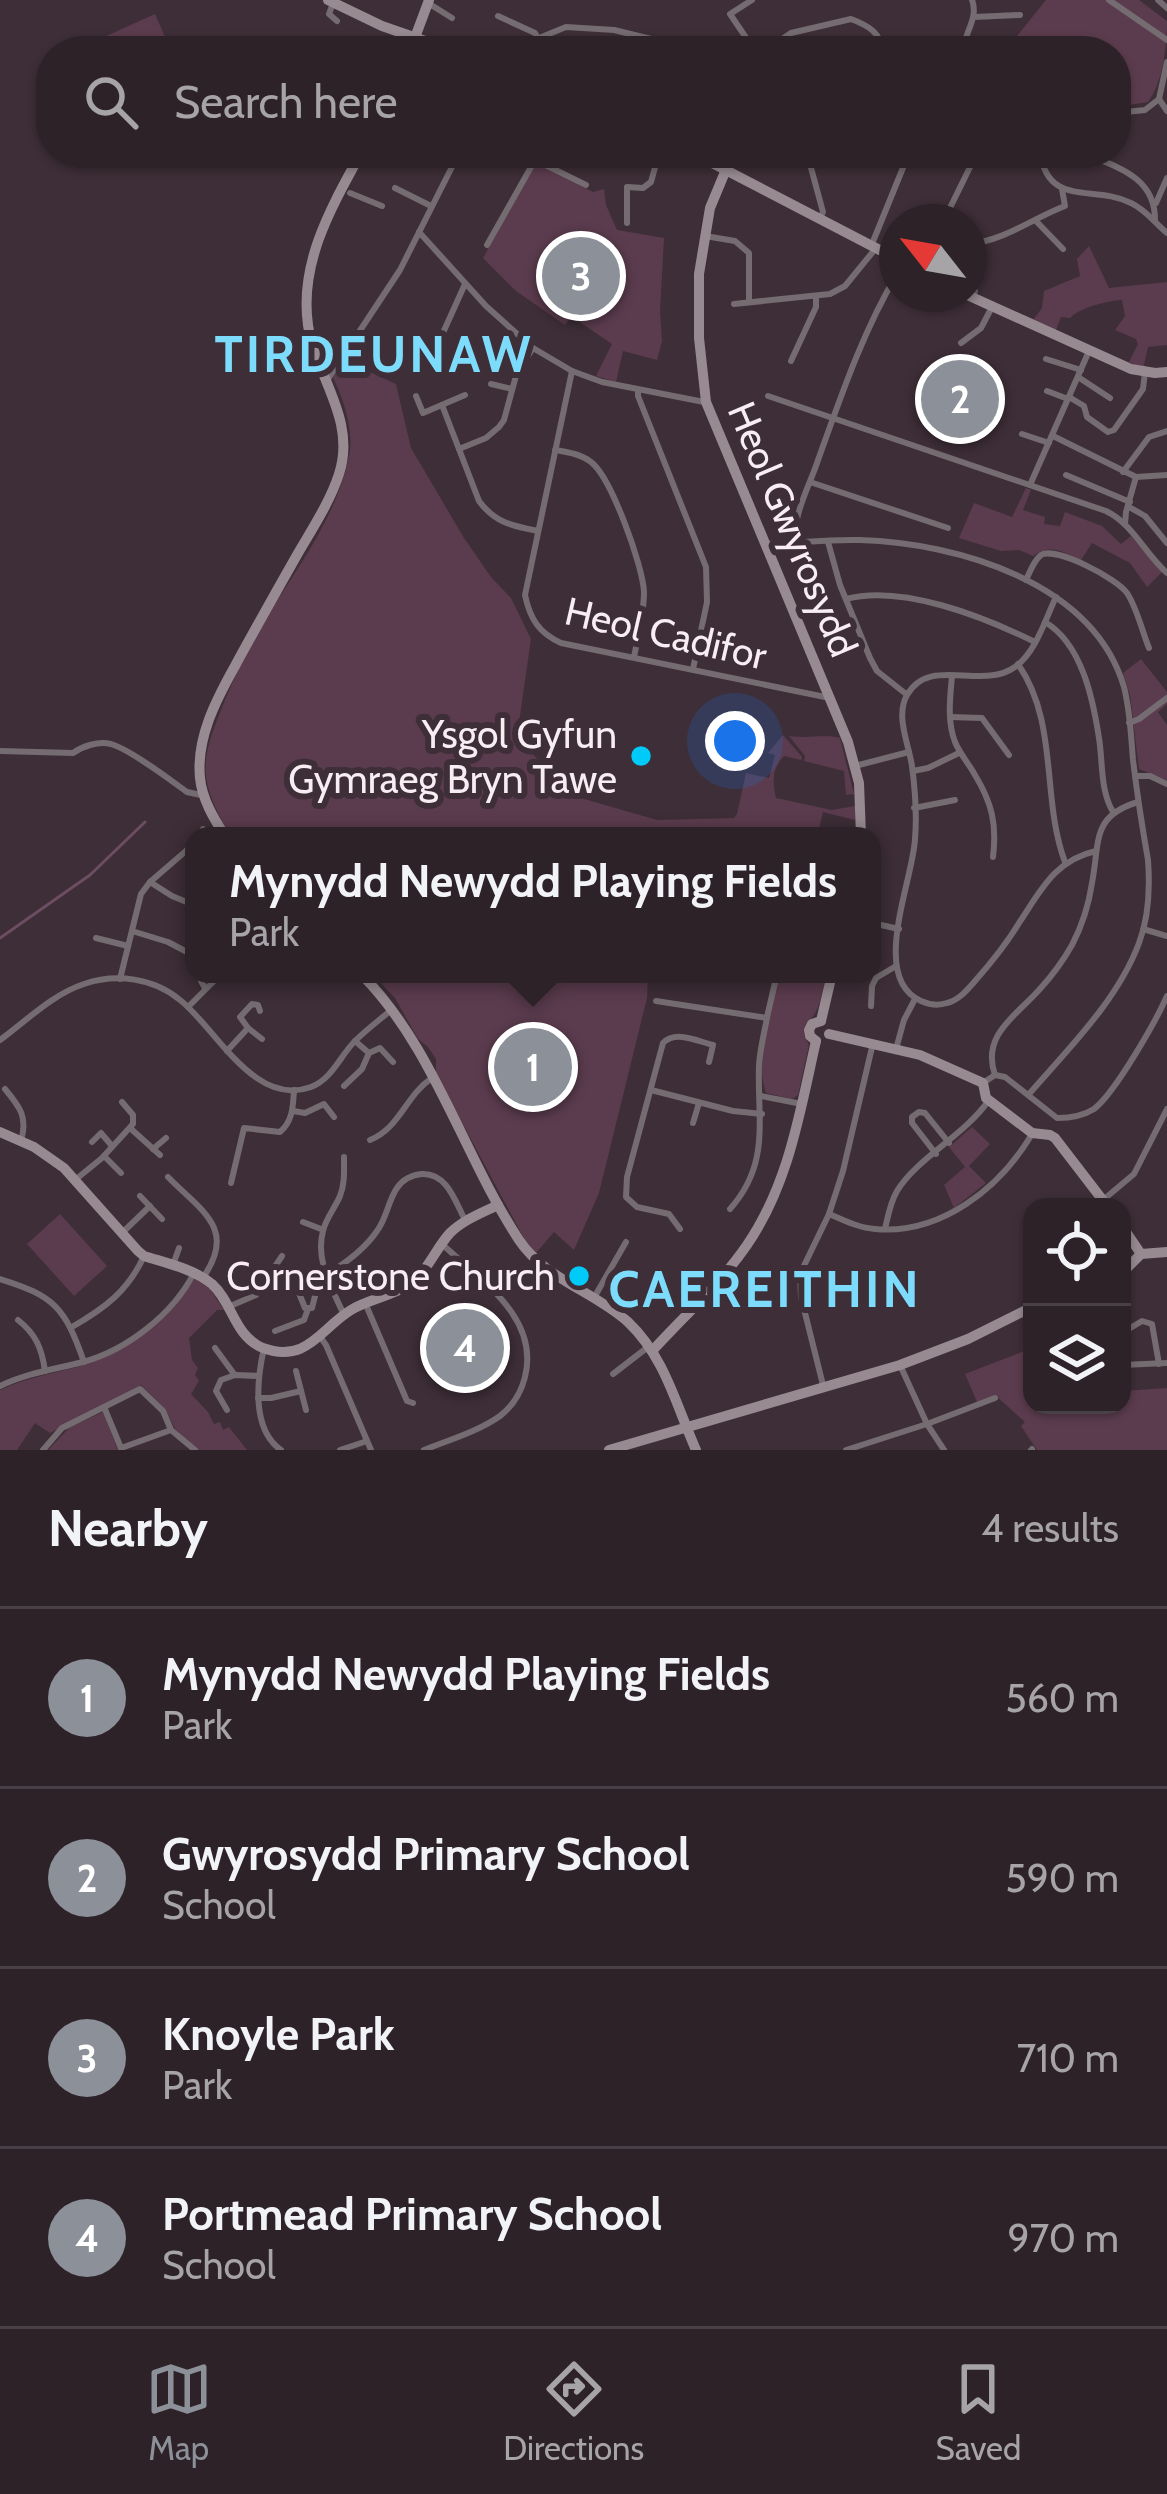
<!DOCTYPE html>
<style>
body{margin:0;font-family:Cabin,sans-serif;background:#362a31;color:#f1f3f6}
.controls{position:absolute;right:36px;bottom:36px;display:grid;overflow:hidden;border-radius:24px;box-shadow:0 3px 9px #0004}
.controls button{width:108px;height:108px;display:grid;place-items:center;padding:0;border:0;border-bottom:3px solid #493f46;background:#2e2229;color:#f1f3f6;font:60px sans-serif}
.compass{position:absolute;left:879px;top:204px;width:108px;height:108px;border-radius:50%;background:#2e2229;box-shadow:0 3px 9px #0004;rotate:301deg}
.you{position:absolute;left:735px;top:741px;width:42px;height:42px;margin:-30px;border:9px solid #fff;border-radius:50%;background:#1a73e8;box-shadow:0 0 0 18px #1a73e833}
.badge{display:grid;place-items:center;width:78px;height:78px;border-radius:50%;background:#8c9099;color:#fff;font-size:39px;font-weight:700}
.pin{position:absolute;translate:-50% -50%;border:6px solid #fff;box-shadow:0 3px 12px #0006}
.popup{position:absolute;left:185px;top:827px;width:696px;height:156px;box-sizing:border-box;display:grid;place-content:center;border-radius:24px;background:#2e2229;filter:drop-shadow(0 3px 9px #0005);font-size:39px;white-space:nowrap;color:#a7a4a8}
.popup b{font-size:45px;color:#f1f3f6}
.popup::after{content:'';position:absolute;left:50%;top:100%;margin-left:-24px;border:24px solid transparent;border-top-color:#2e2229}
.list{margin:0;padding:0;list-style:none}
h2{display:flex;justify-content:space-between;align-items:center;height:156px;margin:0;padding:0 48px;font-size:51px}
h2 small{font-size:39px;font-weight:400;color:#a7a4a8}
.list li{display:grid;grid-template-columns:78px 1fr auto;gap:36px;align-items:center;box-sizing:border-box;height:180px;padding:0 48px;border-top:3px solid #493f46}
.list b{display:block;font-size:45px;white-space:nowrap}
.list p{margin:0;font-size:39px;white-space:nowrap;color:#a7a4a8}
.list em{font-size:39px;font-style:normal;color:#a7a4a8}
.icon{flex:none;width:66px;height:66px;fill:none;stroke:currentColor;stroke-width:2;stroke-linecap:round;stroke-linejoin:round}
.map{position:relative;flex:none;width:1167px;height:1450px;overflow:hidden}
.search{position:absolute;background:#2e2229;box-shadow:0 3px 9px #0004;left:36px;right:36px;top:36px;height:132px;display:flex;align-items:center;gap:30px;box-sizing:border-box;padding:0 42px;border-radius:48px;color:#a7a4a8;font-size:45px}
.sheet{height:876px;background:#2e2229}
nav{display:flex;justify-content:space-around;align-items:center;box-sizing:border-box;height:168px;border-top:3px solid #493f46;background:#2e2229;font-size:33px;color:#a7a4a8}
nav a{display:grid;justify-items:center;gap:6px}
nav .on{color:#8c9099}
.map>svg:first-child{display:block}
.green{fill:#5b3c4e}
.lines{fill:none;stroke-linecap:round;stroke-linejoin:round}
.stream{stroke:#6c4d62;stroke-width:3}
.street{stroke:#746c70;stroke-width:6}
.secondary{stroke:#978b91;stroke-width:10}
.poi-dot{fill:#00cbf8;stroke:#3e2e37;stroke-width:4.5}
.labels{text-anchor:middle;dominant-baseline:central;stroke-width:12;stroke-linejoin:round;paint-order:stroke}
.street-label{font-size:39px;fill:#f7edf2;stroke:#3e2e37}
.poi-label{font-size:39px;fill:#f7edf2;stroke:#3e2e37;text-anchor:end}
.district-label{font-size:51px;font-weight:bold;letter-spacing:3px;fill:#7ddcfb;stroke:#3e2e37}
</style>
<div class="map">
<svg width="1167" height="1450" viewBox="0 0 1167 1450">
<rect width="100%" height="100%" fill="#3e2e37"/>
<g class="green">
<path d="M1046,0H1139L1167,21C1167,46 1163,82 1148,102L1116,107V51H1005Z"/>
<polygon points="155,14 171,51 110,51 104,37"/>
<polygon points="536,164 593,192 604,189 606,205 617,230 664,238 660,311 662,341 657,360 623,351 616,382 596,376 612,344 571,316 565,325 516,291 483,258"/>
<path d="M1089,246L1109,288L1167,282V345L1148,347L1143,369L1129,362L1138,344L1136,339L1115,330L1125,316L1122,300C1107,301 1081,307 1070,318L1061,317L1056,330L1033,320L1042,308L1044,291L1080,276L1077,259Z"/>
<path d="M344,360L396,384L411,448L464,538L491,577L511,598L531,639L519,723L524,745L545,767L563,771L553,790L657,820L734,818L737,814L746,773L769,778L775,755L768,753L783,735L802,757L801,760L784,756C772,769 772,781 776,798L832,810L855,806V820L823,812L818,833L822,836H230C220,817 209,798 206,777C203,752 214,728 223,705C234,678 248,648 263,622C296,570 340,513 350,450C353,429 343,397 333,378Z"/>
<path d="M1026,488L1031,490L1023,510L1045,517L1044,524L1060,526L1065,512L1102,526L1121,544L1131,536L1162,572L1147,587L1130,563L1092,543L1081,560C1063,552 1051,543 1033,556L1019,550L1001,551L959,538L974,503L1012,517Z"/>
<polygon points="1141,659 1167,692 1167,704 1158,712 1167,725 1167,780 1139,769 1130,695 1123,673"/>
<path d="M789,736C807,739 825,734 840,738L854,794L846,795L844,771L804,761L805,756Z"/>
<polygon points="372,974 648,974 647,998 599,1193 574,1250 554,1232 536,1253 526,1242 436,1074 436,1059 428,1047 418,1039 395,998"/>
<path d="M781,974H815L820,979L822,974H826C824,984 822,997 818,1007C811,1026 796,1022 809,1045L798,1095L792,1099L766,1093C754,1058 770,1016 778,980L782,978Z"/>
<polygon points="972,1127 990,1144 969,1166 986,1183 954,1208 944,1185 965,1167 949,1147"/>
<polygon points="60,1214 107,1266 74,1296 27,1244"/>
<path d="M195,1279L208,1286L224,1310H217L189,1338L192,1360L198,1368L195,1375L199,1381L191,1394L208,1412L214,1424L220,1422L223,1430L229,1427L247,1450H197L175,1429L165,1409L141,1385L50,1433L35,1423L17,1450H0V1390C24,1379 48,1374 73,1368C128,1354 161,1322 195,1279Z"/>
<polygon points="1032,1348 1032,1405 1122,1405 1122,1391 1167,1388 1167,1450 1037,1450 1021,1426 1025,1422 996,1396 977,1402 965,1374"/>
<polygon points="103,1412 118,1450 48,1450 70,1427"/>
</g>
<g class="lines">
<polyline class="stream" points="0,938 90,875 145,822"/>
<g class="street">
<polyline points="752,0 730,14 755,51"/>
<polyline points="1109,0 1167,40"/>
<polyline points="1158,0 1167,8"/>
<polyline points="333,3 329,14 337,21"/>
<polyline points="428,3 452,18"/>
<polyline points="498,16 535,33 546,51"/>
<polyline points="974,17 1020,15"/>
<polyline points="539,38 566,27 614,30 651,39"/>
<path d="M765,51L791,33L851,19C867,25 882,33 882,51"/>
<path d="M963,51C964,33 979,18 972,0"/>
<polyline points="1159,99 1167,111"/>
<polyline points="1116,113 1145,110 1159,99 1167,62"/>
<polyline points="613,153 615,153"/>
<polyline points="807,153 823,212 820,218"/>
<path d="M1040,153C1049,208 1093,184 1131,203C1146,210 1155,223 1167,233"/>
<path d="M1083,153C1117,167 1156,177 1155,221"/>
<polyline points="535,160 586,185"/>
<polyline points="602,163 607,153"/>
<polyline points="395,188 431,206"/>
<polyline points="350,193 382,206"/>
<polyline points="1156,203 1167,178"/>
<polyline points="1036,221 1063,249"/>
<polyline points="943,222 977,153"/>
<polyline points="627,223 627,187 643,188 651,182 659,153"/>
<polyline points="419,232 486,306 533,348 572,371 602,382 704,402"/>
<polyline points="705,236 735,241 749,253 749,302"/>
<polyline points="872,244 909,153"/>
<path d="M969,244C1006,240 1031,219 1065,206L1062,189"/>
<polyline points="487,245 539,153"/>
<polyline points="969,280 975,291 973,298"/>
<polyline points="734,304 830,294 845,286 876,248"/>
<polyline points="442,335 465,284"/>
<polygon points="442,335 442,344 437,350 434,344"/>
<polyline points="961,343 981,328 992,307"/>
<polyline points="1046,359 1081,370"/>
<polyline points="791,361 816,307 816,297"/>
<path d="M572,371L525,595C530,619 539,633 561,643L830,698"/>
<polyline points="1078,377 1110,398"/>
<polyline points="328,379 400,270 459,153"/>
<polyline points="491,384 512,389"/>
<polyline points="638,390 638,396 706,567 707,602 693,669"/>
<polyline points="1047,391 1068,399"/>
<polyline points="416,396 423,413 465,395"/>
<path d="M768,396L1106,511C1133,524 1145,554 1167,573"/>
<polyline points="1069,397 1084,406 1087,417 1108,432 1114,430 1143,389 1145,372"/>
<path d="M442,405L479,501C495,523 513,526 538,531"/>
<polyline points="1022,434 1049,443"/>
<polyline points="1053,436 1136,477 1167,475"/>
<polyline points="459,449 486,438 499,427 504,420 517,372 533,348"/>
<path d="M555,450C567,452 581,454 591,462C611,477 643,566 644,592C644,614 638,636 634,657"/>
<polyline points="1123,472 1149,437 1167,431"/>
<polyline points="1066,475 1130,502"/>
<polyline points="810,482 948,528"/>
<polyline points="1030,485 1089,351"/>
<polyline points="1129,507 1145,516 1167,543"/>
<polyline points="1125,524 1126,512 1136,477"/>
<polyline points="828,542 840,585 870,658 877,671 906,694"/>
<path d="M795,543C793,515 808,489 817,463C840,399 862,333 897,274"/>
<path d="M768,544C798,543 829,539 860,540C957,543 1093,582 1124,687C1130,710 1131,736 1133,760C1137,793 1142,826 1148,860C1150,887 1149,917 1139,943C1118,1000 1068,1049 1029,1094"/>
<path d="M1026,580C1030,572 1034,560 1041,555C1055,546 1118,579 1127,593C1137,608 1142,631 1149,648"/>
<path d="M1056,597C1045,620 1036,652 1015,667C981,691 930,655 907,695C895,716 909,745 912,766C915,789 917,816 915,839C913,881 869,978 921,1001C930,1005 938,1006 947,1003C959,1000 967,990 975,981C991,963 1007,943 1019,923C1041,890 1055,860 1096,851"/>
<path d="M846,599C902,584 984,617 1035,642"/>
<path d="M1045,622C1082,644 1093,699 1099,738C1103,763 1100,790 1113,812"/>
<path d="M1018,664C1059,723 1041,798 1065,862"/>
<path d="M952,676C950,698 947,721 955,742C960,754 969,764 975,775C992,803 997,824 993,857"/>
<polyline points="950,717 982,718 1009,755"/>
<polyline points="1129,723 1139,719 1167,698"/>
<path d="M0,751L73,753C83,746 98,741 111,744C131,750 169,779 187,792L201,795"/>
<polyline points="855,766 909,752"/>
<polyline points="913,771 928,768 959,753"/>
<polyline points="1135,776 1150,776 1167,784"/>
<polyline points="914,808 955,800"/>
<polyline points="200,836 203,829"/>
<polyline points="150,882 172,896 194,905"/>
<polyline points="872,923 899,929"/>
<polyline points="1143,929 1167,936"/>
<polyline points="132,931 168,942 187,952"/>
<polyline points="96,938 128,946"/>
<polyline points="872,963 875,948"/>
<polyline points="876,978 896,966"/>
<polyline points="120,979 141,894 150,882 194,844"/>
<polyline points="205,988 201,981 207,974"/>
<path d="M656,1001L767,1018C764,1034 760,1049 759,1065C757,1119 771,1163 730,1209"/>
<polyline points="871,1006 872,986 876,978"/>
<polyline points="188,1007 215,980 215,974"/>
<polyline points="260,1011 258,1005 252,1004 240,1017 248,1028 262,1039"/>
<polyline points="767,1017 777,974"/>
<path d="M0,1040C26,1021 53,994 84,984C116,973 154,978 180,1000C216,1028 254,1108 311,1087C332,1079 340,1056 355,1041C366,1030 378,1021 390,1011"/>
<polyline points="355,1041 369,1053 380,1048 393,1062"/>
<polyline points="896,1049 904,1020 915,999"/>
<polyline points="227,1051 248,1028"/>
<path d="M995,1075C981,1035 1016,1016 1039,990C1051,977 1063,961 1072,945C1082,926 1089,903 1092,883C1100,842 1091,816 1138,802"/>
<path d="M983,1083L995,1075L1005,1077L1057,1118C1069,1118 1083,1116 1094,1109C1115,1093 1156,1021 1167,996"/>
<polyline points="344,1086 362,1069 369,1053"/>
<path d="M5,1089C20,1107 28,1117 21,1141"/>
<polyline points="651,1090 733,1111 762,1114"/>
<polyline points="761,1096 802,1104"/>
<polyline points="293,1111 305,1113 324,1104 334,1117"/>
<polyline points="693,1123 699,1103"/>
<polyline points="130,1128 160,1155"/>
<path d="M370,1140C400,1128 406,1095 432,1078"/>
<polyline points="92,1142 101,1133 112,1146"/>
<polyline points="153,1149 166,1138"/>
<polyline points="936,1154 912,1123 912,1117 919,1112 925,1113 949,1143"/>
<polyline points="104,1156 121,1173"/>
<path d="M168,1177C200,1210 237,1228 204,1276"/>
<polyline points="75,1180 102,1158 133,1124 133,1115 122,1102"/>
<path d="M231,1183L244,1128L280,1132C293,1121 293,1106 294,1090"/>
<polyline points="140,1196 162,1219"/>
<polyline points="1103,1200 1134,1174 1167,1109"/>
<path d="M829,1214C843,1220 859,1228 875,1229C941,1235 1000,1188 1032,1134"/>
<polyline points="303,1222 321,1229"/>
<path d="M680,1229L669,1214L637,1207L626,1197L627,1177L663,1043C676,1030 697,1041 713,1045L709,1062"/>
<path d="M885,1229C888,1216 890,1203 897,1191C917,1158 964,1136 989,1100"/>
<polyline points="122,1233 150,1206"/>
<polyline points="174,1262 179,1248"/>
<path d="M326,1275C346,1263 364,1250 377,1231C387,1218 388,1201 397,1188C403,1179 411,1175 422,1174C447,1173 455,1201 465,1220"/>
<path d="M0,1279C55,1296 65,1308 84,1362"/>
<polyline points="316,1292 312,1308 305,1308 292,1276 299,1273 309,1288 316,1292 331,1287"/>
<polyline points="595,1296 626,1242"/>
<polyline points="366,1305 407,1401 413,1403"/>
<polyline points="228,1307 256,1295 282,1256"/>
<path d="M344,1315C332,1288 315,1261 323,1231C326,1218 335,1208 340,1196C345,1183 344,1171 344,1157"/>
<path d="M18,1320C36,1334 42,1349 45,1371"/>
<path d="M72,1327C105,1308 128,1291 144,1256"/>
<polyline points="275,1331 304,1320 308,1309"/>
<polyline points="1122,1333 1142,1321 1152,1324 1159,1364"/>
<polyline points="321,1338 326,1345 371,1450"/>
<polyline points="215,1348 234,1374"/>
<path d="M264,1348C257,1379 251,1429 281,1450"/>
<polyline points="900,1365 927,1424 944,1450"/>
<polyline points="1122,1365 1167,1363"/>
<polyline points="296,1371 306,1410"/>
<polyline points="613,1374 648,1347"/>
<polyline points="823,1385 801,1297 800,1274 829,1214 843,1171 873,1043"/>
<path d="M0,1386C26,1373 56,1369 83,1362C127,1350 173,1314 194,1273"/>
<polyline points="258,1398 271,1398 301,1391"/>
<polyline points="104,1407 121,1448"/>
<polyline points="227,1410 216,1391 221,1380 235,1375 259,1376"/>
<polyline points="121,1448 171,1430"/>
<polyline points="43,1450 62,1428 140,1389 163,1411 171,1430 195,1450"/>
<polyline points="340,1450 367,1441"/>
<path d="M424,1450C449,1440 479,1431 500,1416C513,1406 521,1393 525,1377C540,1317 480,1280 442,1244"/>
<polyline points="846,1450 927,1424 995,1398"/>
<polyline points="1031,1450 1032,1449"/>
</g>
<g class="secondary">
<polyline points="328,0 382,26 454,51"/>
<polyline points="410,51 429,0"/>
<polyline points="693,153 897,259"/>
<polyline points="725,172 710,208 699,274 699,338 706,402 848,742 859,783 861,836"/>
<polyline points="965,294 1131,369 1155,373 1167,372"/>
<path d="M225,836C214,819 202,799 200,778C196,738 216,700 235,666C255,629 276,592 297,555C312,529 330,502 339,474C357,419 315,375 308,325C299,262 332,206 361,153"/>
<path d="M361,974C434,1047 463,1155 519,1240C545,1279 595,1292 628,1322C665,1357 676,1405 696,1450"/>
<polyline points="821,1021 832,974"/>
<polyline points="829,1034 920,1055 983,1083 986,1098 1032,1133 1050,1135 1055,1138 1108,1207"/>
<polyline points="816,1041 810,1036 809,1030 812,1024 821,1021"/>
<path d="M0,1132L34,1147L64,1168L138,1251L144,1256C166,1263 194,1269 212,1284C233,1303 234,1336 263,1348C307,1364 321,1328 351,1310C369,1299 393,1296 410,1284C428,1271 436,1248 450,1233C463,1220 482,1213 498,1205"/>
<polyline points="1122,1226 1141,1254"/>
<polyline points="1122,1273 1141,1254 1167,1252"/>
<path d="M653,1350C684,1316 721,1283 747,1245C789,1184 800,1111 816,1041"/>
<polyline points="609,1450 900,1365 968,1339 1032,1307"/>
</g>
</g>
<g class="poi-dot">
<circle cx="641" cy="756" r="12"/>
<circle cx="579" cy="1276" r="12"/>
</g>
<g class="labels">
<g class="street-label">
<text transform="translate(793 529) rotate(67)">Heol Gwyrosydd</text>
<text transform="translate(666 633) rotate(13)">Heol Cadifor</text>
</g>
<g class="poi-label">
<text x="617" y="734">Ysgol Gyfun<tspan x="617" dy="45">Gymraeg Bryn Tawe</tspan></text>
<text x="555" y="1276">Cornerstone Church</text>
</g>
<g class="district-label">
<text x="374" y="354">TIRDEUNAW</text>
<text x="765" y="1289">CAEREITHIN</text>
</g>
</g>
</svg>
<div class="controls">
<button><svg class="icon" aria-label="locate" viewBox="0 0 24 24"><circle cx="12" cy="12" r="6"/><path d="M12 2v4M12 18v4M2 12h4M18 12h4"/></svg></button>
<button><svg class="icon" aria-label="layers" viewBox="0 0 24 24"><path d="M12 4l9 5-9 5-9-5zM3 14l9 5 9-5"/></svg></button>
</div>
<svg class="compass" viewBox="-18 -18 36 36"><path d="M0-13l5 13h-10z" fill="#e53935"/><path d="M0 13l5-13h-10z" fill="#a7a4a8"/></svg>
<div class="you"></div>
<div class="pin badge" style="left:533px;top:1067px">1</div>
<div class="popup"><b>Mynydd Newydd Playing Fields</b>Park</div>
<div class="pin badge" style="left:960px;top:399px">2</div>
<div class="pin badge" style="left:581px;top:276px">3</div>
<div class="pin badge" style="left:465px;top:1348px">4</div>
<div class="search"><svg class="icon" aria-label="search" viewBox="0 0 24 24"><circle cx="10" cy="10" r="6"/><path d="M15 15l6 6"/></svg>Search here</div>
</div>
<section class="sheet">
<h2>Nearby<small>4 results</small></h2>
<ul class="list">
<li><span class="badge">1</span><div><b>Mynydd Newydd Playing Fields</b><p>Park</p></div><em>560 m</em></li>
<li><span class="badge">2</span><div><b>Gwyrosydd Primary School</b><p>School</p></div><em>590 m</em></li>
<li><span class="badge">3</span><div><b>Knoyle Park</b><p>Park</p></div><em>710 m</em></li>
<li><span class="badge">4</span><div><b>Portmead Primary School</b><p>School</p></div><em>970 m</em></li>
</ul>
</section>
<nav>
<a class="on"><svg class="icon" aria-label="map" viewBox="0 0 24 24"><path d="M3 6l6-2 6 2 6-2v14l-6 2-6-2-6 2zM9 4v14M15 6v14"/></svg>Map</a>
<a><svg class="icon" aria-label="directions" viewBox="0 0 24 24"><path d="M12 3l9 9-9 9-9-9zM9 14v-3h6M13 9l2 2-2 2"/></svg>Directions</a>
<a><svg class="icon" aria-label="saved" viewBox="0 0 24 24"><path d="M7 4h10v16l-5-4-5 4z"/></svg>Saved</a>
</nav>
